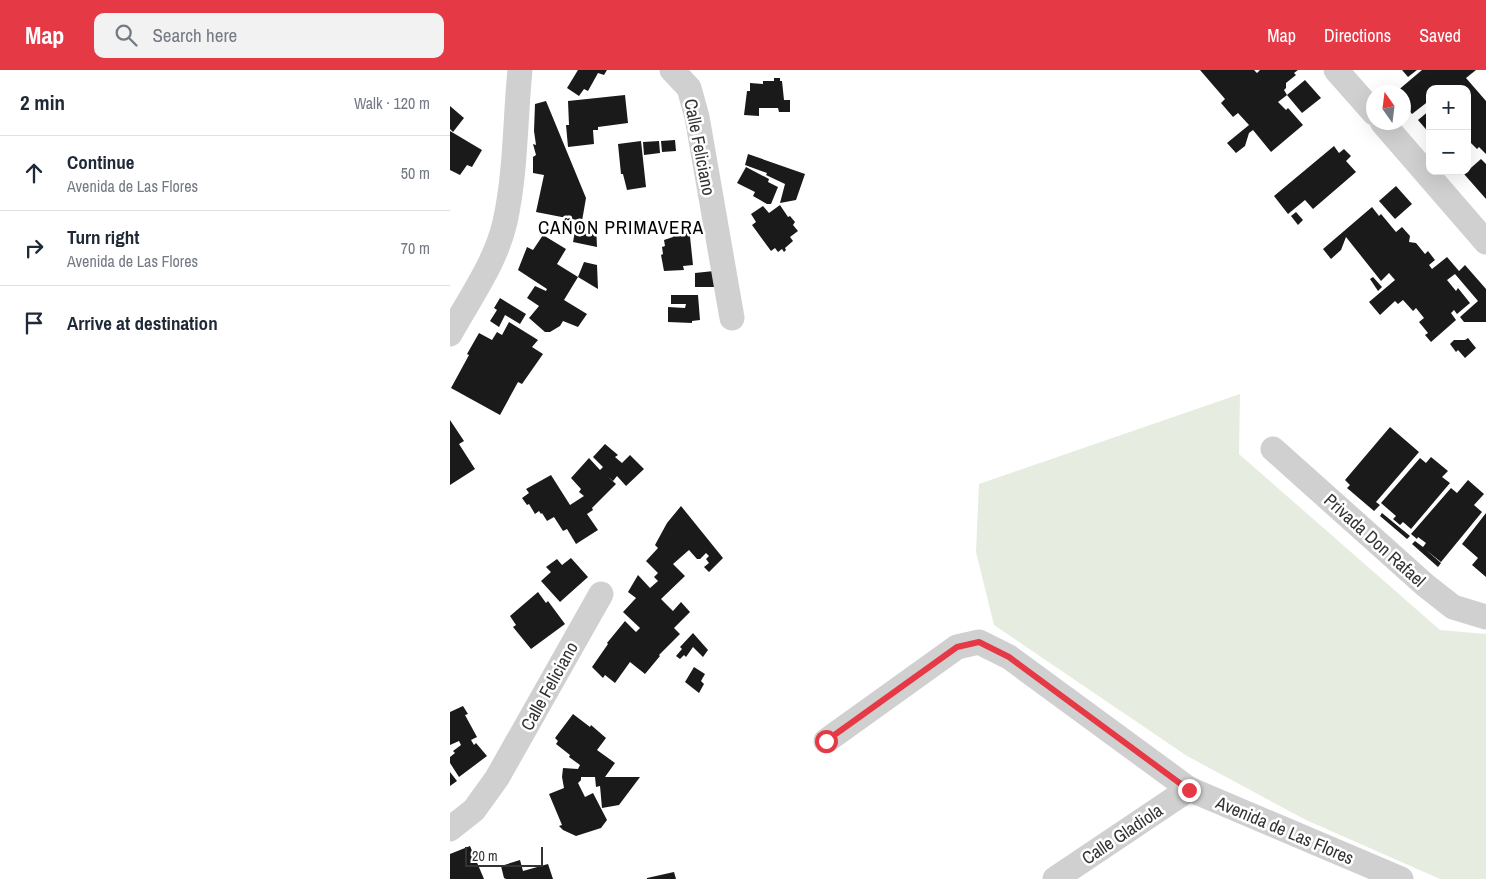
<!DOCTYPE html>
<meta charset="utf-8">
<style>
body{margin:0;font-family:"Archivo Narrow",sans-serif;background:#f2f2f3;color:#1f2937}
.controls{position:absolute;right:15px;top:15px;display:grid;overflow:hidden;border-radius:10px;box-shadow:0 5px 20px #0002}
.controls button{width:45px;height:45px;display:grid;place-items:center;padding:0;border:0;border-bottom:1px solid #e0e1e3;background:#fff;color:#1f2937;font:25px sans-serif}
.compass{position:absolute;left:916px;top:15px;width:45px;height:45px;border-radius:50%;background:#fff;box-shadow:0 5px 20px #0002;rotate:346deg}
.scale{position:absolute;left:15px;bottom:12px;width:78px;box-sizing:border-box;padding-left:5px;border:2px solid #333;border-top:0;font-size:14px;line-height:18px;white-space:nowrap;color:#333;-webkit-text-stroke:4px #fff;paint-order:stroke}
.stop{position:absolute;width:15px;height:15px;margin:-11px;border:4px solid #e63946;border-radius:50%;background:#fff}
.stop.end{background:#e63946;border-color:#fff;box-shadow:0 1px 5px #0008}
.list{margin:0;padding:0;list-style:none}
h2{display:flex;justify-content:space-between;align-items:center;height:65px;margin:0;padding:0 20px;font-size:21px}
h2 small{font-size:16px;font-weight:400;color:#747a83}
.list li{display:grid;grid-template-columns:32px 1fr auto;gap:15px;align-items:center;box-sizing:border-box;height:75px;padding:0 20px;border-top:1px solid #e0e1e3}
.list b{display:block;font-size:19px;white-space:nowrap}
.list p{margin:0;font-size:16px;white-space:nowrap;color:#747a83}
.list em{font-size:16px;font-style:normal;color:#747a83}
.icon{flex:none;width:28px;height:28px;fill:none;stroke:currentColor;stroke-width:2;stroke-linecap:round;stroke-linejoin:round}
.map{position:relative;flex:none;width:1036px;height:809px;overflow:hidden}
header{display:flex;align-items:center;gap:30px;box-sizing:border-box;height:70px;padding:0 25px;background:#e63946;color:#fff}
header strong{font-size:24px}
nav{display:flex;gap:28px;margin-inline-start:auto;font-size:18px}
.search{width:350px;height:45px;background:#f2f2f3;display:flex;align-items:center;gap:12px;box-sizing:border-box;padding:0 18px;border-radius:10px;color:#747a83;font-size:19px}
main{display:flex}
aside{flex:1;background:#fff}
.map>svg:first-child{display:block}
.green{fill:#e6ecdf}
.building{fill:#1a1a1a}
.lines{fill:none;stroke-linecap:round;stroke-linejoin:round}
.minor{stroke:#d0d0d0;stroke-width:25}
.route{stroke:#e63946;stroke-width:6}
.labels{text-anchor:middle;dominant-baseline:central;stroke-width:5;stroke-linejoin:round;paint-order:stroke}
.street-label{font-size:18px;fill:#333;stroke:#fff}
.neighbourhood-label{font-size:19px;letter-spacing:1px;fill:#000;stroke:#fff}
</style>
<header>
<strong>Map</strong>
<div class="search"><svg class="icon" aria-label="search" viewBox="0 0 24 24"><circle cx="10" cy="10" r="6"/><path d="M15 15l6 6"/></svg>Search here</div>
<nav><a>Map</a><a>Directions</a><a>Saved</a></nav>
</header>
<main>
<aside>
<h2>2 min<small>Walk · 120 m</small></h2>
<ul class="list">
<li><svg class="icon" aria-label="ahead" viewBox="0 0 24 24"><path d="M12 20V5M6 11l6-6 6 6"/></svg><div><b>Continue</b><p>Avenida de Las Flores</p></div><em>50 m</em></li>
<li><svg class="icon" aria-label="right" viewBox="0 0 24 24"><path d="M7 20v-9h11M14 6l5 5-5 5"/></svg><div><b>Turn right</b><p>Avenida de Las Flores</p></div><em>70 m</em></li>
<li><svg class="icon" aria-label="arrive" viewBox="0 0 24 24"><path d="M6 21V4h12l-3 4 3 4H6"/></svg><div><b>Arrive at destination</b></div></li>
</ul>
</aside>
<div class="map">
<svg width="1036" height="809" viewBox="0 0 1036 809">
<rect width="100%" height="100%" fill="#fff"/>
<polygon class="green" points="790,324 789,384 990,560 1036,564 1036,809 990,809 856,750 737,686 544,555 526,482 529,414"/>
<g class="building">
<polygon points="128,0 157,0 154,5 148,3 138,21 134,19 129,26 117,18"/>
<polygon points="750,0 804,0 807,3 810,0 848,0 844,3 846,5 836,13 836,18 834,20 837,25 828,32 836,40 838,38 853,55 821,82 803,60 799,63 795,76 786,83 777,73 799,55 788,43 783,47 771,33 775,29"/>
<polygon points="952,0 967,0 958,7"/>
<polygon points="972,0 1026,0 1016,8 1036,31 1036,84 1029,77 1027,79 1017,69 1017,19 980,19 980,30 962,44 954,34 954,22 946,22"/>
<polygon points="324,8 330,8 330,11 332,11 334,30 340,30 340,42 329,42 328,38 309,38 309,46 294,45 297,21 300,21 300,13 313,14 313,11 324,11"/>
<polygon points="855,10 871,28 852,43 837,25"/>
<polygon points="175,25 178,53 148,57 148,60 143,60 144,74 118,77 116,55 119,55 118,31"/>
<polygon points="96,31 136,128 132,151 146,154 147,177 123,172 127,150 86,142 94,105 83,103 83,87 86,85 83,74 86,75 84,61 85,34"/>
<polygon points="0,36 14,48 3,62 0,59"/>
<polygon points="980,40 980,64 968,50"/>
<polygon points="0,61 32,80 22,97 17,95 10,105 0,100"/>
<polygon points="225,70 226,81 212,82 211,71"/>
<polygon points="191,71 196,117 177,120 173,104 171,104 168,74"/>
<polygon points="209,71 210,83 194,85 193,72"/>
<polygon points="884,76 889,83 894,79 901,86 896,91 906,102 863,139 855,130 838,144 824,126"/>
<polygon points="298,84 355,104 346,130 330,133 335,114 316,105 317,103 295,95"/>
<polygon points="1031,89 1036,94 1036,129 1014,104"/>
<polygon points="296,97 319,109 318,112 328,117 321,134 317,134 303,126 305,122 287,113"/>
<polygon points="946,116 962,134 945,149 929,131"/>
<polygon points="330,135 338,147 340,146 345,152 343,155 348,161 340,167 343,171 335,178 336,180 334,182 332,179 328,182 325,178 321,181 302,155 306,152 301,144 313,136 319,143"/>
<polygon points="922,137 929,146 931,144 946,162 952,157 960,166 959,172 966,173 975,184 978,181 985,190 979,195 982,199 997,187 1009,201 1015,195 1036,219 1036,252 1014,252 1010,247 1028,231 1005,204 997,210 1006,221 1008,218 1020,233 1007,244 1004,240 1001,243 1006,250 981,272 975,265 978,263 969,252 974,248 966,238 963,241 953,230 948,234 945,231 930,245 919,232 945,210 939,203 931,211 896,167 891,180 881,189 873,179"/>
<polygon points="846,142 853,150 848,155 841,146"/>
<polygon points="239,157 243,195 233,196 234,200 214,201 211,185 213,184 212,177 215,176 214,170 223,167 222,160"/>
<polygon points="93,165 116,179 107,194 128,207 114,230 137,244 128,257 113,251 110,256 100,262 95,262 79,248 89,236 77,228 85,216 96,221 97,219 68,200 77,177 83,180"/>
<polygon points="134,192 147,195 148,219 128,207"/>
<polygon points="264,201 265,217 245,217 245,203"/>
<polygon points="923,207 932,217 928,221 920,209"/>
<polygon points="221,225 248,225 250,250 242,251 242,253 218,252 218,237 235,238 236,234 221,234"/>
<polygon points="50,228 76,244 70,254 55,245 49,257 40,251 47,240 44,238"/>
<polygon points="59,252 88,270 82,277 93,284 72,314 68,312 50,345 1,318 19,285 17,284 29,263 42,270 47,262 52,265"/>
<polygon points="1018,268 1026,278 1015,288 1008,280 1006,282 1000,274 1004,270 1015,270"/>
<polygon points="0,350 14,371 9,374 25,399 0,415"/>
<polygon points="940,357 969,382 926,432 930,435 924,441 897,418 900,415 895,410"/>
<polygon points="155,374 168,385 165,387 172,393 180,385 194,399 176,416 167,406 163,411 157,406 166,414 142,438 143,440 137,444 148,460 126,474 117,459 113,461 104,447 97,451 92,443 91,444 89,441 85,444 79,434 77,435 72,428 79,423 76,419 101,405 120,435 134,426 129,422 131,419 121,408 139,388 150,400 153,397 143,387"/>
<polygon points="981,387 998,401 992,407 1000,413 961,459 953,452 950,455 943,449 946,446 931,433 970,388 976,393"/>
<polygon points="1018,410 1034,424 1024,435 1032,442 991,492 976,480 991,493 988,497 962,474 965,471 973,477 976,473 968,467 967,469 961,464 1001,418 1007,423"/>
<polygon points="231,436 273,488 259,502 254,497 259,493 256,489 259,486 256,483 250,489 247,489 239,480 223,494 235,506 211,529 223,541 231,532 240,542 224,558 230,564 209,585 210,586 195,604 180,592 165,613 155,605 153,608 142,597 158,574 157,573 175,551 186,562 190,558 173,542 186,528 178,522 188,505 200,518 208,511 204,507 208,503 196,491 208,478 205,475 217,453"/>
<polygon points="932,443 960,466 957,469 930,446"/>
<polygon points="1036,443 1036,507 1022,495 1028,488 1012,474"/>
<polygon points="121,488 138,507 110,532 91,511 101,502 96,497 107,489 112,495"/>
<polygon points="88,522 96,533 98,531 115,554 81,579 63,557 66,555 60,546"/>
<polygon points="243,563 258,580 253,587 243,577 236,587 234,585 230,589 226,586 232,579 230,577"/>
<polygon points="244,597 255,604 251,611 254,614 249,623 235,612"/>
<polygon points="13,636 18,644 15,645 27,667 21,670 24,675 26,673 37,686 9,707 0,693 0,687 5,683 3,681 11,675 9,671 0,675 0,642"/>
<polygon points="123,644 140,657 141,655 156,668 147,680 165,693 155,707 190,707 169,735 152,738 150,716 146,717 145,707 131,707 131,710 128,713 135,727 143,723 157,750 151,758 126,766 113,760 109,756 112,755 99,724 114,718 112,707 113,698 128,699 130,695 119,687 120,685 106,674 108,671 105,668"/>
<polygon points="0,702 7,711 0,716"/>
<polygon points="20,776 34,809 0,809 0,784"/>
<polygon points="70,790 73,801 98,794 103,809 56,809 54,808 51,796"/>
<polygon points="224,802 226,809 197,809 197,808"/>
</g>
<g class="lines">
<g class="minor">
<polyline points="222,0 239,18 247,47 282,248"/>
<polyline points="886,0 924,43"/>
<polyline points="932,52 1036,172"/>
<path d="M0,264C20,228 46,192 55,152C66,102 65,50 70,0"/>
<polyline points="823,379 975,515 1003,537 1036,547"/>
<polyline points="376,671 507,577 529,572 559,587 739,719 951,809"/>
<polyline points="0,759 24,740 47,708 151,524"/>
<polyline points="605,809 739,719"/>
</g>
</g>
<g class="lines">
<polyline class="route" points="376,671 507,577 529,572 559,587 739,720"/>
</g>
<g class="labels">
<g class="street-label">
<text transform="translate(250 77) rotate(79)">Calle Feliciano</text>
<text transform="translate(925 470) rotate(42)">Privada Don Rafael</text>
<text transform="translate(99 616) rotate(-61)">Calle Feliciano</text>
<text transform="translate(835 760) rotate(23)">Avenida de Las Flores</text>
<text transform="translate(672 764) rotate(-34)">Calle Gladiola</text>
</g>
<g class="neighbourhood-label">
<text x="171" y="157">CAÑON PRIMAVERA</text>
</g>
</g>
</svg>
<div class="controls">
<button>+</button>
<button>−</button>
</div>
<svg class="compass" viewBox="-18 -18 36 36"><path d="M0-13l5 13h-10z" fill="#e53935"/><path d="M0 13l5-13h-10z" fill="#747a83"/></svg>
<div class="scale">20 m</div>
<div class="stop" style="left:376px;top:671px"></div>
<div class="stop end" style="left:739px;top:720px"></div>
</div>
</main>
